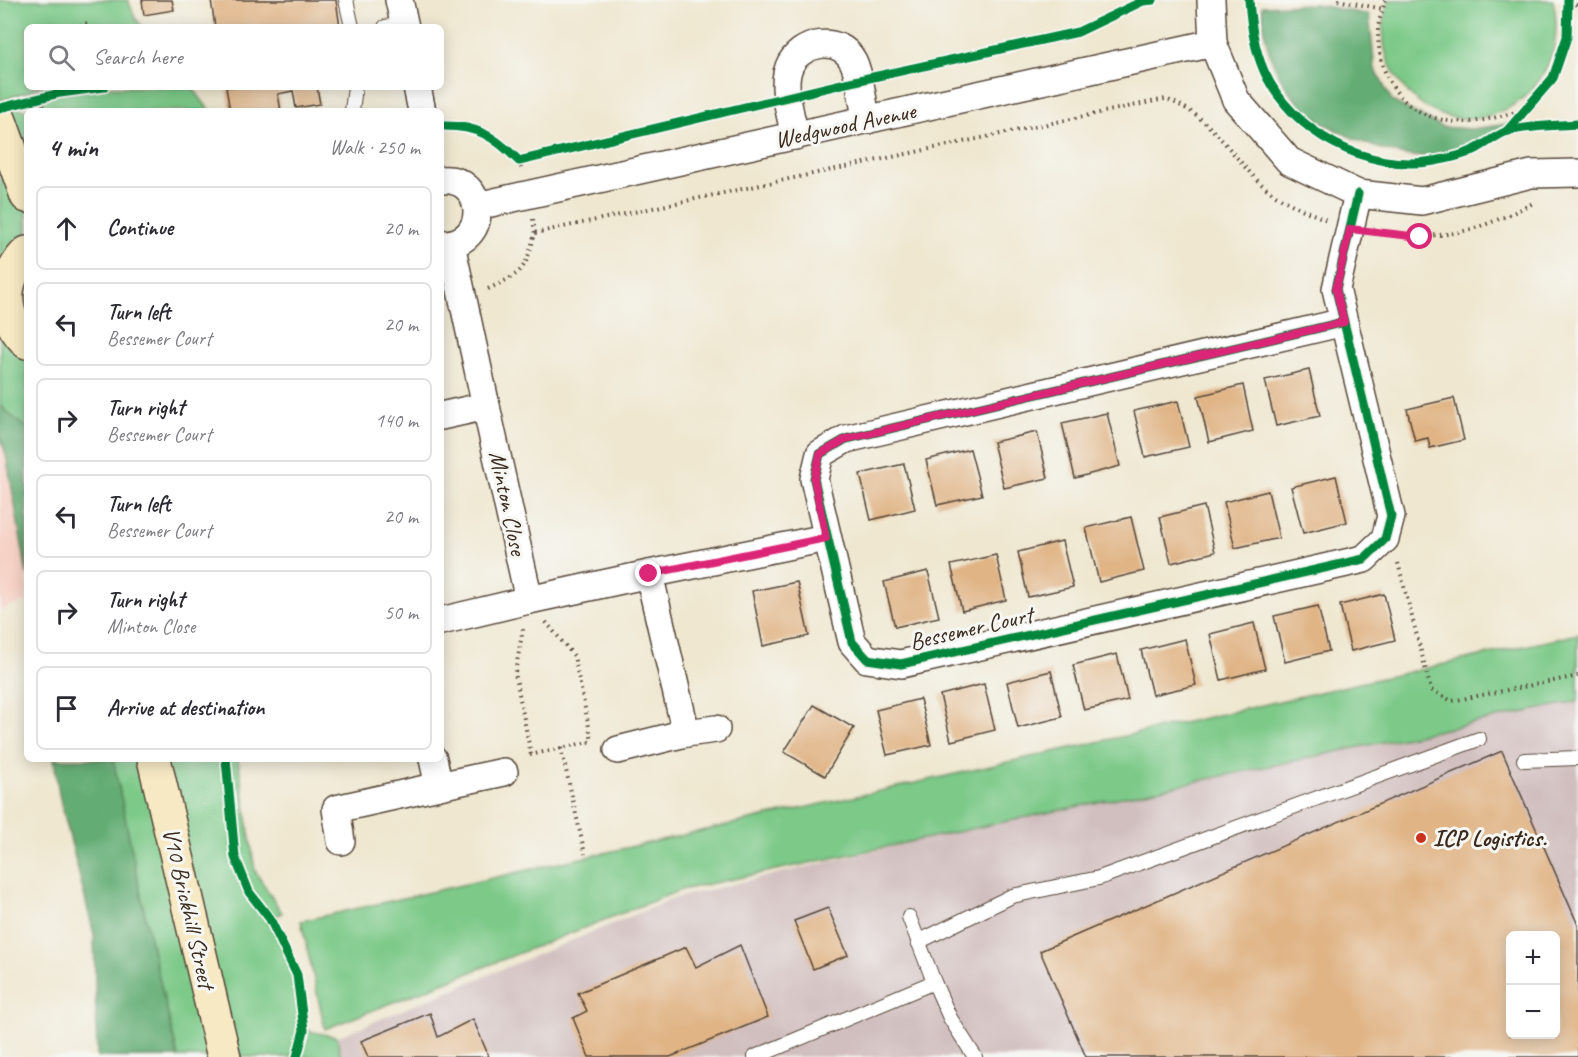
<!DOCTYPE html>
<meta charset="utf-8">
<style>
body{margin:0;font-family:Caveat,sans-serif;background:#f7f7f7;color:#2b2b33}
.controls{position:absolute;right:18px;bottom:18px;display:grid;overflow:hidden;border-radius:9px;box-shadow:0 3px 15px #0003}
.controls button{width:54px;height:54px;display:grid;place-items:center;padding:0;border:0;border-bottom:2px solid #e1e1e2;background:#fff;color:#2b2b33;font:30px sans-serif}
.stop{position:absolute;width:18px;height:18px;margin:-14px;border:4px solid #db2777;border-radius:50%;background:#fff}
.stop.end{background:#db2777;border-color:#fff;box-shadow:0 2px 6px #0008}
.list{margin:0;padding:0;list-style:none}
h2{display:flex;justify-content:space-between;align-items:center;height:78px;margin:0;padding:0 24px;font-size:26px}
h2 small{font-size:20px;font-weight:400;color:#7c7c81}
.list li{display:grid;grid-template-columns:39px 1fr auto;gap:18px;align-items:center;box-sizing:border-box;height:84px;margin:0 12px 12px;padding:0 12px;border:2px solid #e1e1e2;border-radius:9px}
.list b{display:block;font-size:22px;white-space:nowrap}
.list p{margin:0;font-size:20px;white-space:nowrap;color:#7c7c81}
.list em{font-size:20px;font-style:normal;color:#7c7c81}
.icon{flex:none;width:33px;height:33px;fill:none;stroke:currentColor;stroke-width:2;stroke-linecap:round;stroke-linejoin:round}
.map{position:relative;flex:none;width:1578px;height:1057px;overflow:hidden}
.search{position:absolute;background:#fff;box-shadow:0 3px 15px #0003;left:24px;top:24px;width:420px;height:66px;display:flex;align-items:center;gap:15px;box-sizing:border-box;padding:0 21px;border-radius:9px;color:#7c7c81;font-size:22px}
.panel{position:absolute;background:#fff;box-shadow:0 3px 15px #0003;left:24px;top:108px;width:420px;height:654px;border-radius:9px}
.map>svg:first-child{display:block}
.built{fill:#f6d1c5}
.industrial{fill:#d1bfbf;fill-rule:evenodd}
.green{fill:#7bc988;stroke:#5b7a53;stroke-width:1.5}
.forest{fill:#64ad74;stroke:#506c49;stroke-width:1.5}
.building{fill:#e0b485;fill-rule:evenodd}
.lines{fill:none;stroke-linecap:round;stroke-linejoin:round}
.lane-casing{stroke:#564639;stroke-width:16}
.street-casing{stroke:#564639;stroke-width:30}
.secondary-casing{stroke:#564639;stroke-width:36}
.path{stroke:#564639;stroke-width:4;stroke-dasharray:1.5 4.5;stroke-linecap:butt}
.lane{stroke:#fff;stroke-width:14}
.street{stroke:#fff;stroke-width:27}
.secondary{stroke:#f6e9c3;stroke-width:33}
.cycleway-casing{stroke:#f6f6f2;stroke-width:13}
.cycleway{stroke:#00873e;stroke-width:9}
.route{stroke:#db2777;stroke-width:8}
.poi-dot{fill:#c8321e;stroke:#f6f6f2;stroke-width:2}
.labels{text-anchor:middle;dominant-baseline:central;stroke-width:6;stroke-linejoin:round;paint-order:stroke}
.street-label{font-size:24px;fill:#3b2a1e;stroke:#f6f6f2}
.poi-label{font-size:24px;font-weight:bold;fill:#3b2a1e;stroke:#f6f6f2;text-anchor:start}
</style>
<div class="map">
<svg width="1578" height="1057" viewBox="0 0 1578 1057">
<rect width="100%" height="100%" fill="#f6f6f2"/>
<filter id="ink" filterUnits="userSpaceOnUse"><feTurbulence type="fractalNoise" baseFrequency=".0167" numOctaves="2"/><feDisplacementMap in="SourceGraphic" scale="12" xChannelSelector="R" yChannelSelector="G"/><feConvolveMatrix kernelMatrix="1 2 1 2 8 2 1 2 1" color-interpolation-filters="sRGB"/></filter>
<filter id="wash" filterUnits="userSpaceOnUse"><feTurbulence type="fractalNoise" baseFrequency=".008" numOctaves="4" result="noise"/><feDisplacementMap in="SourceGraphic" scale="24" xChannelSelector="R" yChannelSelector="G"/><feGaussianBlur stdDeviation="1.35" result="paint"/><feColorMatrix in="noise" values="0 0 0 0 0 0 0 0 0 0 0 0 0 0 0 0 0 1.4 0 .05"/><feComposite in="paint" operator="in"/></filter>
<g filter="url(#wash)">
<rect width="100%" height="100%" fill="#efe7d0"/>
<polygon class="built" points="0,437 6,454 27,574 27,601 0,610"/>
<path class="industrial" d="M1578,701V1057H341L337,1037L675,898L1404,725ZM1510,936H1556V1034H1510Z"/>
<g class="green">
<polygon points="0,0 128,0 135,18 143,27 27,27 27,87 192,87 210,111 44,111 39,88 0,101"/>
<path d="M1389,0H1553C1578,108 1440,168 1391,67C1381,47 1381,21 1389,0Z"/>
<polygon points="0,105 30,111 27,111 27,253 18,261 27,342 27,429 0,406"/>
<polygon points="1578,634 1578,701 681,890 325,1029 301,921"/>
<polygon points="113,759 238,759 255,871 282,913 270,919 297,975 304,1030 337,1037 341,1057 178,1057 151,944"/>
</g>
<g class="forest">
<path d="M1314,4L1369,15L1375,69L1392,101L1442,127L1471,129L1509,124C1502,133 1493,135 1482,139C1461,149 1437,159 1412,156C1378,152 1316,126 1295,99C1271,69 1264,43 1262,6Z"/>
<polygon points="0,406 27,429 27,574 6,454 0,437"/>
<polygon points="54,759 113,759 151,944 178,1057 97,1057 94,934 59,794"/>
</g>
<g id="blocks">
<g class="building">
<polygon points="142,0 172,0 174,10 144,15"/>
<polygon points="211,0 336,0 340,27 215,27"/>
<polygon points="226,87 317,87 320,104 296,108 293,91 278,94 281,111 230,111"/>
<polygon points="1309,370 1320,416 1276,426 1265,380"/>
<polygon points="1243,385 1253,431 1209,442 1198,396"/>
<polygon points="1454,398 1464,440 1430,448 1428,438 1415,441 1407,409"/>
<polygon points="1178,401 1189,447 1145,457 1134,411"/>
<polygon points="1107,413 1120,466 1075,478 1062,423"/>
<polygon points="1037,432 1048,478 1004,488 993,442"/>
<polygon points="970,449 982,495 937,505 926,460"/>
<polygon points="904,464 915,509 871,520 860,474"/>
<polygon points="1336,476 1347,522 1303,533 1291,487"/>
<polygon points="1268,491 1279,538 1235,548 1224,502"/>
<polygon points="1204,506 1215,552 1171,563 1160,517"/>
<polygon points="1131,517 1144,571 1099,582 1086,528"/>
<polygon points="1062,541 1073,587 1028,597 1018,552"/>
<polygon points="996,555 1006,600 962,611 951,565"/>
<polygon points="928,571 939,617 895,627 884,582"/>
<polygon points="797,582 809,636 763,646 752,591"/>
<polygon points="1384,594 1395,640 1351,651 1340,605"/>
<polygon points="1318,606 1329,651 1285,662 1274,616"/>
<polygon points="1254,623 1265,669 1221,680 1210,634"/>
<polygon points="1185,639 1196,685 1152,695 1141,650"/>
<polygon points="1117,654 1128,700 1084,710 1073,665"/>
<polygon points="1051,671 1062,717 1018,728 1007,682"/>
<polygon points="984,684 995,730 951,741 940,695"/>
<polygon points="920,699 931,745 887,755 876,710"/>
<polygon points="814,705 854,728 825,776 784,752"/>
<path d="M1502,751L1578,925V1057H1086L1040,951ZM1510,936H1556V1035H1510Z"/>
<polygon points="828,908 848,955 813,969 794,921"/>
<polygon points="740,945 768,1017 670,1057 589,1057 573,1018 587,1011 578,993 686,947 696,967"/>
<polygon points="430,1013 438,1037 473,1019 489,1057 368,1057 361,1041"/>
</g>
</g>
</g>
<g filter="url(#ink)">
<use href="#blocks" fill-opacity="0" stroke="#564639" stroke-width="1.5"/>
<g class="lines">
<defs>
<g id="lane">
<polyline points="346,0 352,27"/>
<polyline points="385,27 404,23"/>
<polyline points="352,111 355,87"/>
<polyline points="1524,760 1578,758"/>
<polyline points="909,917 934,982"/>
<polyline points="918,942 1012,896 1099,878 1479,739"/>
<polyline points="755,1057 934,982 950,1018 975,1057"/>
</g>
<g id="street">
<polyline points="399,0 405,27"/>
<polyline points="1211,0 1213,43"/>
<polyline points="417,87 422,111"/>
<path d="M795,136C791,116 781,86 789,67C799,42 839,34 853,61C861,77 862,102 867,120"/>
<path d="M441,180C487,175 491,246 441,244"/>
<polyline points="477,206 1213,43 1236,100 1289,161 1358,194 1422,201 1531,174 1578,173"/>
<polyline points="451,244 486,406"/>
<polyline points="1344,322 846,439 820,454 814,479 852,642 867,659 901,664 1364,559 1385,539 1391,516 1336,289 1358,194"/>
<polyline points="441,416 486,406 529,600 441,621"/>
<polyline points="649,574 826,538"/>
<polyline points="529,600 649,574 686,733"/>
<polyline points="618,750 686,733 716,729"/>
<polyline points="439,786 504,772"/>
<polyline points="341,841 336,809 439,786 433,759"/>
</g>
<g id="secondary">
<polyline points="0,121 27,196"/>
<path d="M27,253C0,280 0,315 27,342"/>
<polyline points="154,759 224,1057"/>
</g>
</defs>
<use href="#lane" class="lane-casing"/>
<use href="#street" class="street-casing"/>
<use href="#secondary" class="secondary-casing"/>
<g class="path">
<polyline points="1338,0 1383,9"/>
<path d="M1385,0C1383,10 1378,21 1378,31C1378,83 1407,120 1460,122C1480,123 1504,115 1523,110"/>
<polyline points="1571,0 1578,7"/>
<polyline points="1143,1 1144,0"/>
<polyline points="74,27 88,23"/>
<polyline points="27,39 27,42"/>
<polyline points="39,87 44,111"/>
<polyline points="519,161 522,171"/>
<polyline points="533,219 535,233"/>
<path d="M1374,233C1444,240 1470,235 1533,203"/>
<path d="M488,289C524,272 525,271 535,233L1165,99C1208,113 1227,150 1258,181C1276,199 1303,210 1327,220"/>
<polyline points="1398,563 1431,690 1452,701 1578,676"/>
<polyline points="546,622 574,656 592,741"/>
<polyline points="523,629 515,673 531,755"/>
<polyline points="561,748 585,854"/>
<polyline points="530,755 593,741"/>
</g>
<use href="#lane" class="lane"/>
<use href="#street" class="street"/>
<use href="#secondary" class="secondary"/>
<defs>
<g id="cycleway">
<path d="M1249,0C1251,25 1254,48 1264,71C1291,132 1368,173 1434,161C1446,159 1462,156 1474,150C1484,145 1494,137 1505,132C1522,126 1560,125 1578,124"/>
<polyline points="0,108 60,93 104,87"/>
<path d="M441,126C477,125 494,136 519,161L846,83L1078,32L1143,1L1153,0"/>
<polyline points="1507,131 1553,78 1567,37 1568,0"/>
<polyline points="1344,322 846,439 820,454 814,479 852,642 867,659 901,664 1364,559 1385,539 1391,516 1336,289 1358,194"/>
<polyline points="226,759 235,857 249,892 270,919 297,975 304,1030 297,1057"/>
</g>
</defs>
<use href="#cycleway" class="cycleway-casing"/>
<use href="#cycleway" class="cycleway"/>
</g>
</g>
<g class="lines" filter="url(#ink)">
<polyline class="route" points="649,574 826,538 814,479 820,454 846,439 1344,322 1336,289 1350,229 1420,237"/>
</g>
<circle class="poi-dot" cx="1421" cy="838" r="6"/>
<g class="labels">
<g class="street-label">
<text transform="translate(845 125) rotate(-12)">Wedgwood Avenue</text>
<text transform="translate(508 503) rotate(78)">Minton Close</text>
<text transform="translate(971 628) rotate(-13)">Bessemer Court</text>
<text transform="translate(189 908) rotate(77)">V10 Brickhill Street</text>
</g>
<g class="poi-label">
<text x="1433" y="838">ICP Logistics.</text>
</g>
</g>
</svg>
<div class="controls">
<button>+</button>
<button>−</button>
</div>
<div class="stop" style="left:1420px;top:237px"></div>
<div class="stop end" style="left:649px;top:574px"></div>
<div class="search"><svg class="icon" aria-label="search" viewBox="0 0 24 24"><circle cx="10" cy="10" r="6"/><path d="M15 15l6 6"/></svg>Search here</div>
<section class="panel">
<h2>4 min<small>Walk · 250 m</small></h2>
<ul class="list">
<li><svg class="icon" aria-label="ahead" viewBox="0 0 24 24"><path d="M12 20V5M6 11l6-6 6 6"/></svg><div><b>Continue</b></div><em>20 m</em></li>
<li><svg class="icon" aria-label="left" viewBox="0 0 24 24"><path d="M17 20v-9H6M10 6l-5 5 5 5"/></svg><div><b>Turn left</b><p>Bessemer Court</p></div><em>20 m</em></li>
<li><svg class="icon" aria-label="right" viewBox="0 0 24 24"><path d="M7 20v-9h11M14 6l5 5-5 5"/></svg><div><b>Turn right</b><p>Bessemer Court</p></div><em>140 m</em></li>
<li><svg class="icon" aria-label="left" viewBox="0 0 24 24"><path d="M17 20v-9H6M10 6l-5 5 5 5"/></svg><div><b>Turn left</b><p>Bessemer Court</p></div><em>20 m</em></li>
<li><svg class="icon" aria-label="right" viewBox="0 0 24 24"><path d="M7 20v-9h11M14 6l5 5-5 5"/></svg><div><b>Turn right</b><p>Minton Close</p></div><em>50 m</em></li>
<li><svg class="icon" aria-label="arrive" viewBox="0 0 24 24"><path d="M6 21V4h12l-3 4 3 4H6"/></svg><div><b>Arrive at destination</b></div></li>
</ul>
</section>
</div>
